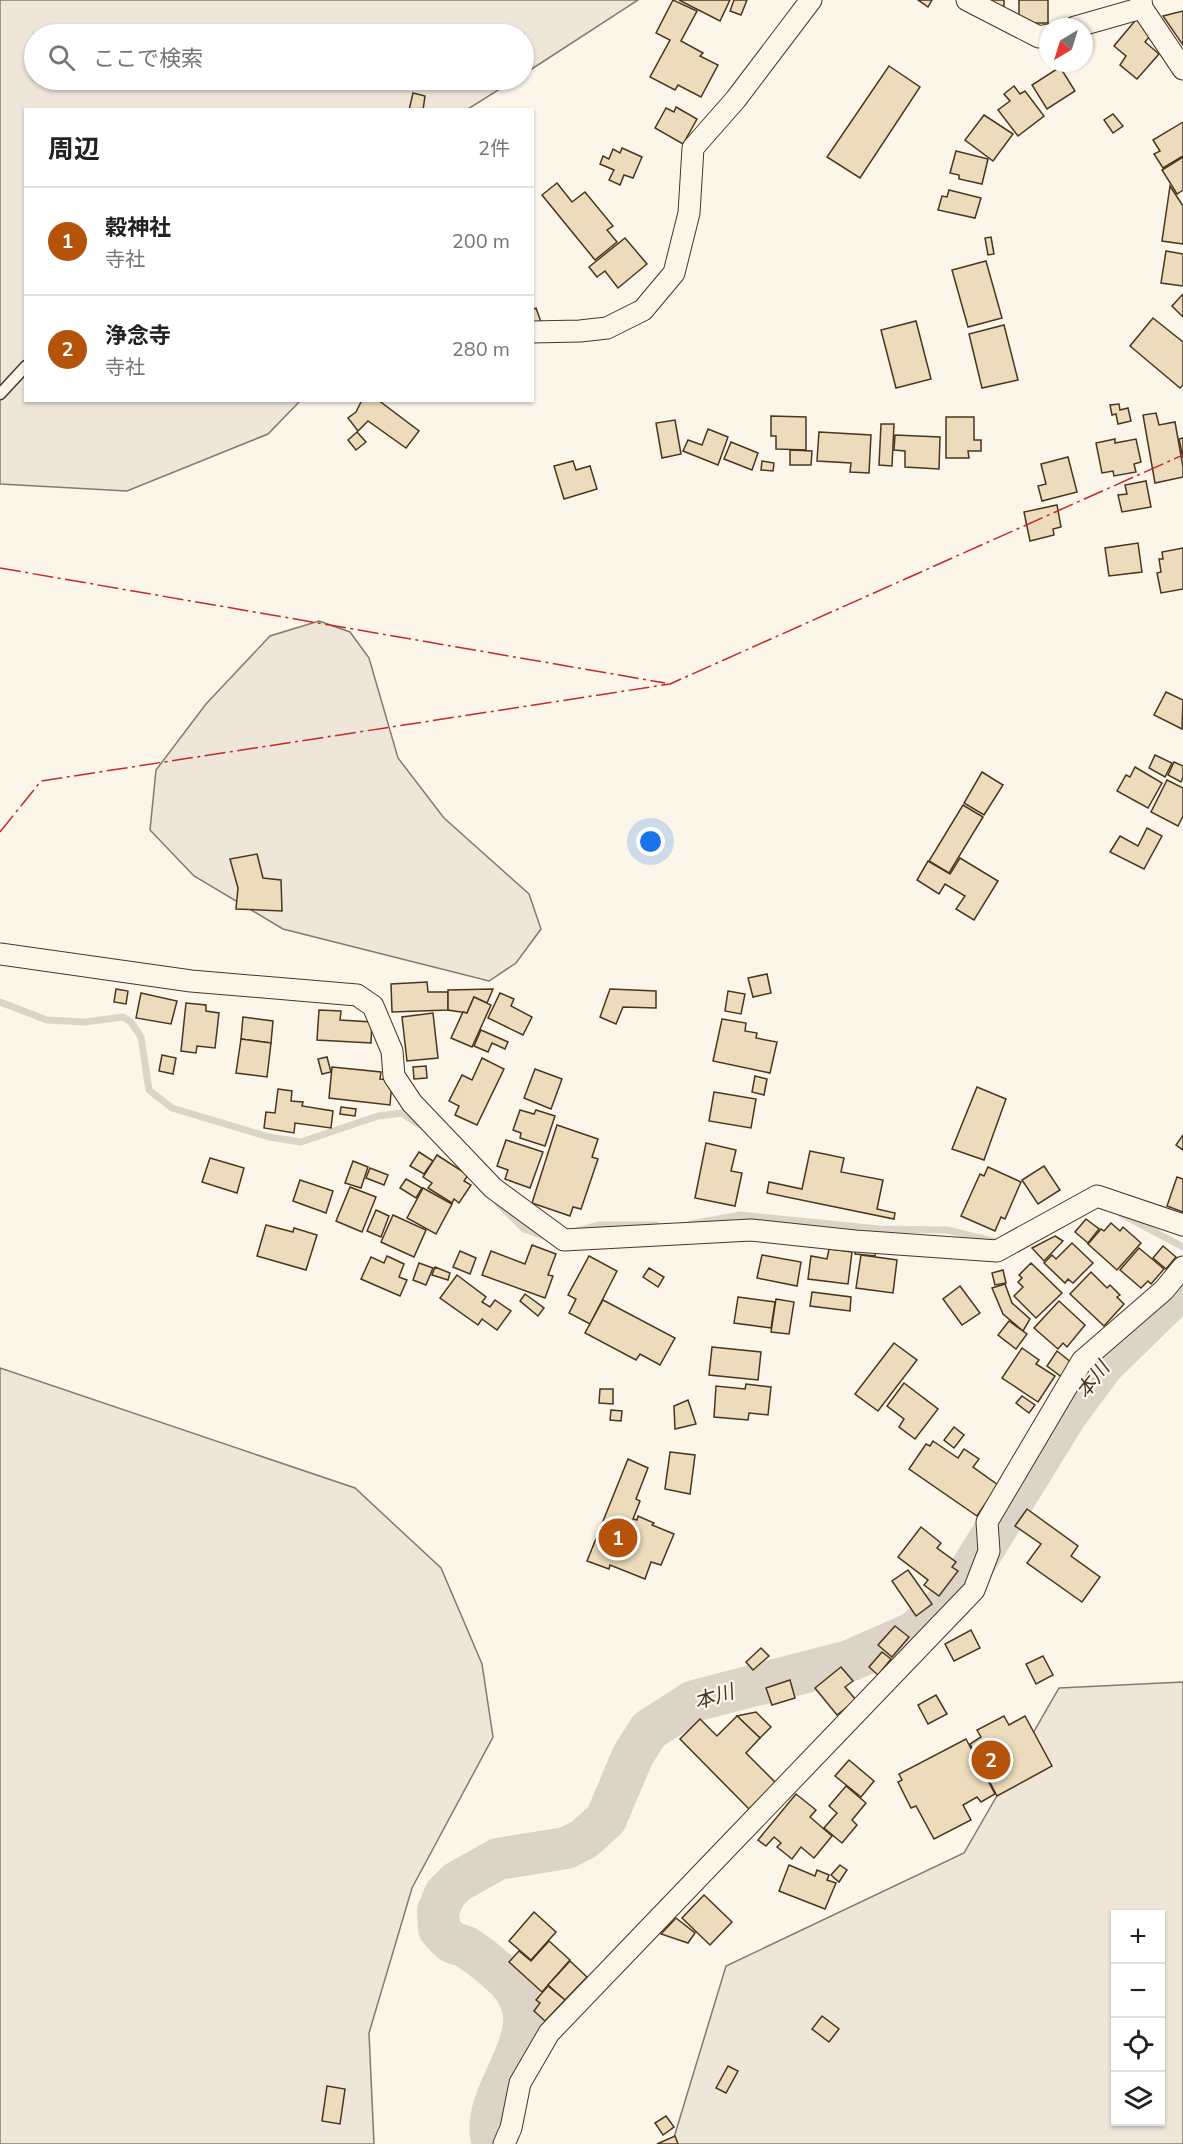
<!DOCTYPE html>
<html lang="ja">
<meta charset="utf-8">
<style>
body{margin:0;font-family:"Nunito Sans","Noto Sans JP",sans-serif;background:#f2f2f2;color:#222}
.controls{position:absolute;right:18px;bottom:18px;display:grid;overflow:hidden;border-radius:0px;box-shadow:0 2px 4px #0004}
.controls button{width:54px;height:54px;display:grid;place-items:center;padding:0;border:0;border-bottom:2px solid #e0e0e0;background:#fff;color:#222;font:30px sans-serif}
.compass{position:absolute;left:1039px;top:18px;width:54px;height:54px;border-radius:50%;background:#fff;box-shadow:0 2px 4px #0004;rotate:218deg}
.you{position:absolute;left:651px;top:842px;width:21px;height:21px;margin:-15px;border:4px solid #fff;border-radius:50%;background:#1a73e8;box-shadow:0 0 0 9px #1a73e833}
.badge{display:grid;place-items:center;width:39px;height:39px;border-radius:50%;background:#b45309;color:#fff;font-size:20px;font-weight:700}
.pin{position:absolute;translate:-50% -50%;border:3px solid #fff;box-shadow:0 2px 6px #0006}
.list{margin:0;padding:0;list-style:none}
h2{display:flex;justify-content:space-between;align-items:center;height:78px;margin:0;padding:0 24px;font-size:26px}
h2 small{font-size:20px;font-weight:400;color:#767676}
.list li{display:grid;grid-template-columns:39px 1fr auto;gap:18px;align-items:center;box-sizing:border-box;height:108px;padding:0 24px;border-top:2px solid #e0e0e0}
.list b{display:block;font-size:22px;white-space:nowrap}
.list p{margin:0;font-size:20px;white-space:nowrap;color:#767676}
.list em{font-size:20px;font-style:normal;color:#767676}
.icon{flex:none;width:33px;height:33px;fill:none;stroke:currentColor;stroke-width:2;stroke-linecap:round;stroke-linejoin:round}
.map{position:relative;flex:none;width:1183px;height:2144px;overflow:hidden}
.search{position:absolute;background:#fff;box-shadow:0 2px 4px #0004;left:24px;top:24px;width:510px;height:66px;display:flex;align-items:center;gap:15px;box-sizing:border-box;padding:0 21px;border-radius:33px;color:#767676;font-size:22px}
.panel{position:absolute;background:#fff;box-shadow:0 2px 4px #0004;left:24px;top:108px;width:510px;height:294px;border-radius:0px}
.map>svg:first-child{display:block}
.green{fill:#ede6d9;stroke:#887966;stroke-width:1.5;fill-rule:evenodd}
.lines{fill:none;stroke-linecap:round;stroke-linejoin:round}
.stream{stroke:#dcd4c6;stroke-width:7}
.river{stroke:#dcd4c6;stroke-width:42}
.building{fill:#ecdcbc;stroke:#4a3520;stroke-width:1.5}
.service-casing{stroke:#4a3520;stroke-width:13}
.minor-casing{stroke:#4a3520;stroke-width:23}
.service{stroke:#fbf6e9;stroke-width:10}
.minor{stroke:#fbf6e9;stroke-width:21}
.power{stroke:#c62828;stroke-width:1.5;stroke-dasharray:21 4.5 3 4.5;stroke-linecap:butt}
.labels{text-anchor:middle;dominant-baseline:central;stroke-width:4.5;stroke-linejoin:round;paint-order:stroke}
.water-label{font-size:20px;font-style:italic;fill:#4a3520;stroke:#fbf6e9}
</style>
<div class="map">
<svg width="1183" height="2144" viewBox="0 0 1183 2144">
<rect width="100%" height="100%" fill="#fbf6e9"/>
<g class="green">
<polygon points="0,0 638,0 524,74 524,34 34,34 34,80 514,80 468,109 26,110 26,400 300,401 268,434 127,491 0,484"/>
<polygon points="319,621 350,632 369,658 398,758 444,818 529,894 541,929 516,963 489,981 283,929 194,876 150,830 156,770 206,704 270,636"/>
<polygon points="0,1368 355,1488 441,1568 482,1664 493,1737 412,1888 369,2033 374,2144 0,2144"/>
<path d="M1183,1682V2144H672L726,1966L964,1853L1059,1688ZM1116,1914H1160V2122H1116Z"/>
</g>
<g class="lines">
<g class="stream">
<polyline points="0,1002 47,1020 85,1022 123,1017 131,1022 141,1037 149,1090 172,1108 269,1137 301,1142 378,1116 402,1113 418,1124"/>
<polyline points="498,1203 524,1229 549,1238"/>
<polyline points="1121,1214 1183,1247"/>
<polyline points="691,1224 740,1215 879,1229 947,1230 993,1241"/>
<polyline points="577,1231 598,1225 656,1225"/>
</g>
<path class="river" d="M493,2144C475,2092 558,2034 508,1981C498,1971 480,1956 469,1949C464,1945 457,1945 452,1942C447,1939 443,1933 439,1929L438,1911L445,1894L457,1882L498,1859L566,1848L584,1839L606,1819L633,1755L649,1730L694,1701L849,1661L913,1633L952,1600L1066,1415L1103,1365L1183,1287"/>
</g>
<g class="building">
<polygon points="673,0 697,11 681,41 703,53 700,56 718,65 701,97 678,85 675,90 650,77 670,40 656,33"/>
<polygon points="679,0 730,0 720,21"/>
<polygon points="734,0 747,0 741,15 730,11"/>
<polygon points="918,0 932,0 928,7"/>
<polygon points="984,0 1004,0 1004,7 984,6"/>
<rect x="1019" y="0" width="29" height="23"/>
<polygon points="1183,11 1183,45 1163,16"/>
<polygon points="1139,16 1148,25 1144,30 1150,36 1145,42 1159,54 1137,79 1120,65 1126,56 1114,46"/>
<polygon points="889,66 920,87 860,178 827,157"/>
<polygon points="1060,67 1075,91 1047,109 1032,85"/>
<polygon points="1014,86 1020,94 1025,91 1044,116 1018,136 998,110 1010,101 1004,94"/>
<polygon points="413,93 425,96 423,110 409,110"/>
<polygon points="676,107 697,119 683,144 655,128 666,108 674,112"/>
<polygon points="1113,114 1123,126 1113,133 1104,120"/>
<polygon points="984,115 1013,134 993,161 965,140"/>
<polygon points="1183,122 1183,156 1163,168 1154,154 1160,151 1153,140"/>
<polygon points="622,148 642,157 633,178 624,175 620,185 609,180 614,170 600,164 603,156 609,159 613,149 620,153"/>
<polygon points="956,151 988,159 982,184 959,179 959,175 950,173"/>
<polygon points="1183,157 1183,190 1177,194 1162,170"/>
<polygon points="557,183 572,202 585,192 613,226 607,230 617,242 595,260 542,195"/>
<polygon points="1170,186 1183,206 1183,244 1162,241"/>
<polygon points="949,190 981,198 975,218 938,210 942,196 947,197"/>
<polygon points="991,237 994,254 988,255 985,238"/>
<polygon points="625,238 647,264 618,288 605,271 597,277 589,267"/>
<polygon points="1166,251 1183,254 1183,286 1161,283"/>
<polygon points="986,261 1002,318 968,327 952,270"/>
<polygon points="1183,294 1183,317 1172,306"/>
<polygon points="536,308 541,322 532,325 532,310"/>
<polygon points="1153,318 1183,342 1183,385 1180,388 1130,346"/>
<polygon points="916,321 931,379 896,388 881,330"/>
<polygon points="1004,325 1018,380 982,388 969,334"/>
<polygon points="362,400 378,400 419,431 406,448 368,421 358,431 348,418 356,412"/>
<polygon points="1119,404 1120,410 1128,408 1131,421 1118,424 1116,414 1112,415 1110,405"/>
<polygon points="1156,413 1159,425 1175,422 1183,467 1183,477 1155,483 1143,415"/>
<polygon points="771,416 806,417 806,450 776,449 776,436 771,436"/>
<polygon points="946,417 974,417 974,440 981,440 981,451 968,451 969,458 946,458"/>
<polygon points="675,420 681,454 662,458 656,423"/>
<polygon points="881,424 894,424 892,466 879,465"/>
<polygon points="708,429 728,437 718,465 683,451 688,440 702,445"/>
<polygon points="357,432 366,442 356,450 348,440"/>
<polygon points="819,432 871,435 869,473 850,472 851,463 817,461"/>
<polygon points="895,435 940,437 939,469 905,467 905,451 894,450"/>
<polygon points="1183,438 1183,458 1179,439"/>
<polygon points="1115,439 1115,443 1136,439 1141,462 1134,464 1136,472 1114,476 1113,471 1102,473 1096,443"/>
<polygon points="731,442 758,453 752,470 724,459"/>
<polygon points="790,450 812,451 811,465 790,465"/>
<polygon points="1068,457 1077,492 1042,501 1038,486 1046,484 1041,464"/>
<polygon points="573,461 576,470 590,466 597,489 564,499 554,466"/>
<polygon points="762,461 774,463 773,471 761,470"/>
<polygon points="1146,481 1151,507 1122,512 1118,495 1127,494 1125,485"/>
<polygon points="1057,505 1061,527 1053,529 1054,535 1030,541 1024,512"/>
<polygon points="1138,543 1142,572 1109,576 1105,548"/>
<polygon points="1183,548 1183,589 1161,593 1157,573 1161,572 1159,559 1163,559 1162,552"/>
<polygon points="1166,692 1183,700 1182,729 1154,715"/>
<polygon points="1155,755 1172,763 1165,777 1149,768"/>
<polygon points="1174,762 1183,766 1183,777 1181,782 1168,775"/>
<polygon points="1135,767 1162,783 1148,808 1117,791 1126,775 1130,777"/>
<polygon points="982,772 1003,785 984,815 964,803"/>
<polygon points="1167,780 1183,788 1183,816 1178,826 1151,812"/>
<polygon points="963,805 983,817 949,873 929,861"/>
<polygon points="1147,828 1162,836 1144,869 1110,852 1120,836 1138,846"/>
<polygon points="257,854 263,878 281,880 282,911 236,909 238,888 230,859"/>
<polygon points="960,858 998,881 974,920 956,909 965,896 945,884 939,894 917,880 928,861 950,874"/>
<polygon points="767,974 771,993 753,997 748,978"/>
<polygon points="427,982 428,992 448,992 448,1010 392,1012 391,984"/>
<polygon points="116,989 128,991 126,1004 114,1002"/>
<polygon points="493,989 487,1003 474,997 467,1013 448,1010 448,990"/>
<polygon points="610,989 656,991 656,1008 623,1007 616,1024 600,1017"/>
<polygon points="728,991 745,994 741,1014 725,1011"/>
<polygon points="141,993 177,1001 171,1024 136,1018"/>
<polygon points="500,993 514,999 511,1006 532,1017 523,1035 488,1018"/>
<polygon points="474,997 491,1005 472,1047 451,1038 463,1012 467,1013"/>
<polygon points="186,1003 206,1005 206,1011 219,1013 215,1048 197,1046 196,1053 181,1051"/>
<polygon points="319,1010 341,1011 340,1020 372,1022 371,1043 317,1040"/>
<polygon points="433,1013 438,1058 407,1061 402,1017"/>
<polygon points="243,1017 273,1021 271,1043 241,1039"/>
<polygon points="722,1019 746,1023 745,1031 757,1033 756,1038 777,1042 770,1073 713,1061"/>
<polygon points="481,1030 508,1042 505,1049 492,1043 488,1052 474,1046"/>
<polygon points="241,1039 271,1043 267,1077 236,1073"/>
<polygon points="162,1055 176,1058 173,1074 159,1071"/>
<polygon points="327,1057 331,1072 322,1074 318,1059"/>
<polygon points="482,1058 504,1069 477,1125 455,1115 459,1106 449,1101 462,1075 472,1080"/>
<polygon points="426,1066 427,1078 414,1079 413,1067"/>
<polygon points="332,1067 381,1072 380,1079 392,1080 390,1105 329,1098"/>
<polygon points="535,1069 562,1079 551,1109 524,1098"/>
<polygon points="755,1076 767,1079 764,1095 752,1092"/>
<polygon points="977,1087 1006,1099 984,1160 952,1149"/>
<polygon points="278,1089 292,1091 291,1101 303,1102 302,1106 333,1111 331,1128 295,1123 294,1133 264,1128 266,1112 275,1113"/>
<polygon points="714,1092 756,1099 751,1128 709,1121"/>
<polygon points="341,1107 356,1109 355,1116 340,1114"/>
<polygon points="520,1110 534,1114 536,1110 555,1116 545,1146 520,1138 521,1133 513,1130"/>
<polygon points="557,1125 598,1139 592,1157 598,1159 581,1209 573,1207 570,1216 532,1203"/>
<polygon points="1183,1135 1183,1150 1176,1145"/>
<polygon points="506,1140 543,1152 530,1188 505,1179 508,1170 497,1166"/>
<polygon points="706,1143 736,1150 731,1171 742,1173 735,1206 695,1198"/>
<polygon points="810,1151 844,1158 841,1172 883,1180 877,1209 895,1213 894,1219 767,1193 769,1182 802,1189"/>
<polygon points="419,1152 433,1161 424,1174 410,1166"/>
<polygon points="437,1155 468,1175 464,1181 471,1185 459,1203 454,1199 452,1203 428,1188 432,1183 423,1177"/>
<polygon points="210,1158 244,1168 237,1193 202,1182"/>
<polygon points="353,1161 368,1167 361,1188 345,1183"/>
<polygon points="1044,1166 1060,1190 1038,1204 1022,1180"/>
<polygon points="988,1167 1021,1182 1005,1219 1001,1217 995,1231 961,1216 980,1174 984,1176"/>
<polygon points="370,1168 388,1175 384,1185 366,1178"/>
<polygon points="1177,1177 1183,1179 1183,1212 1167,1206"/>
<polygon points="406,1179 422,1188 416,1198 400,1188"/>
<polygon points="300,1180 333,1191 326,1213 293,1201"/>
<polygon points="350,1187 376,1197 362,1232 336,1221"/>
<polygon points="423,1188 452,1204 436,1234 407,1218"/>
<polygon points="376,1210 389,1216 381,1237 367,1231"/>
<polygon points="393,1215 426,1230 414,1257 381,1242"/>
<polygon points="1086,1219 1099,1229 1088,1243 1075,1232"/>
<polygon points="1111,1223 1120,1231 1123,1227 1141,1243 1117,1270 1088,1244 1101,1229 1104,1231"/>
<polygon points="266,1225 293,1232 294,1228 317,1235 306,1270 257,1256"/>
<polygon points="1055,1236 1063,1241 1044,1261 1032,1248"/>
<polygon points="1072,1243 1093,1263 1073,1283 1068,1279 1065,1283 1044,1263 1052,1255 1056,1259"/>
<polygon points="532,1245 556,1254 548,1275 553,1276 545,1298 482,1275 491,1251 525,1264"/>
<polygon points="856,1246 876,1248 875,1256 855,1254"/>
<polygon points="1163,1246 1176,1257 1166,1269 1153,1258"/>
<polygon points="1139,1248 1164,1269 1151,1284 1148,1281 1141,1288 1120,1270"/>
<polygon points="829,1249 852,1252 848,1284 808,1279 811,1256 827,1259"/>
<polygon points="460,1251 476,1258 470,1274 453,1267"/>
<polygon points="762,1255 801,1262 797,1286 757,1278"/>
<polygon points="861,1255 897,1260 893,1293 856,1288"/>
<polygon points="387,1256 404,1264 399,1277 407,1280 400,1296 361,1279 371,1257 384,1263"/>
<polygon points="589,1256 617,1271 590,1324 569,1313 576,1299 568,1295"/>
<polygon points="419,1263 433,1268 426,1285 413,1280"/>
<polygon points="1031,1263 1062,1293 1036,1318 1014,1296 1023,1287 1018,1282 1022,1278 1019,1275"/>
<polygon points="435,1267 450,1273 448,1280 432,1275"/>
<polygon points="649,1268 664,1277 658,1287 643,1277"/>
<polygon points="1003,1270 1006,1283 995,1285 992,1273"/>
<polygon points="1091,1272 1107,1288 1110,1285 1120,1295 1117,1297 1124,1304 1104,1326 1070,1294"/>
<polygon points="457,1275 486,1297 482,1302 490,1307 495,1300 511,1311 497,1330 482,1319 478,1325 440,1298"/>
<polygon points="1005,1284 1012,1303 1030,1319 1023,1331 1003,1314 992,1288"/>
<polygon points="960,1286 980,1313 962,1325 943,1299"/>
<polygon points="812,1292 851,1297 850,1311 810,1306"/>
<polygon points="525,1294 544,1308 538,1316 520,1301"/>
<polygon points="738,1297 775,1302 771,1328 734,1323"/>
<polygon points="776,1299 794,1302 789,1334 771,1332"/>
<polygon points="603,1300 675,1338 660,1365 640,1354 636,1360 585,1333"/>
<polygon points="1059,1301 1085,1325 1067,1347 1063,1343 1058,1349 1034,1328"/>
<polygon points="1009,1321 1027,1334 1016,1349 998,1335"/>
<polygon points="894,1343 917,1360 878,1411 855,1394"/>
<polygon points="712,1347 761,1352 758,1380 709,1375"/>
<polygon points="1022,1348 1039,1360 1036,1364 1055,1376 1038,1402 1002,1378"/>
<polygon points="1057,1351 1077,1367 1067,1381 1047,1366"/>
<polygon points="904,1383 938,1409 915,1439 899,1427 904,1419 887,1406"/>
<polygon points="746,1384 771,1387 768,1415 749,1413 748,1420 714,1417 716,1386 745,1389"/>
<polygon points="600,1389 613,1389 613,1404 599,1403"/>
<polygon points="1022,1396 1035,1405 1029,1413 1016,1403"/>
<polygon points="688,1400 696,1424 675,1429 674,1406"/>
<polygon points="611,1410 622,1411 621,1421 610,1420"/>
<polygon points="954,1427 964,1435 954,1448 944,1440"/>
<polygon points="933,1441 958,1458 964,1449 979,1459 973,1467 998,1485 977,1516 909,1469 926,1444 930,1446"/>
<polygon points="670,1452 695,1455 690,1494 665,1489"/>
<polygon points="628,1459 648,1468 636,1499 640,1501 633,1519 637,1520 638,1516 654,1523 652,1525 674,1534 661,1565 651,1562 645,1579 610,1565 609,1569 587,1561"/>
<polygon points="1027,1509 1078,1546 1071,1556 1100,1577 1082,1602 1027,1563 1041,1544 1015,1526"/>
<polygon points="921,1527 941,1543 937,1548 956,1562 952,1567 958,1571 939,1596 924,1585 928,1580 898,1557"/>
<polygon points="908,1570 932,1604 916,1616 892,1581"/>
<polygon points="895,1626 909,1637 892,1657 878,1645"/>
<polygon points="971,1630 980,1648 954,1661 945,1644"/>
<polygon points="761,1648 769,1656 753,1670 746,1662"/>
<polygon points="882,1652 891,1659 878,1675 869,1667"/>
<polygon points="1043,1656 1053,1675 1036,1684 1026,1664"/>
<polygon points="841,1667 853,1681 845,1687 856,1700 837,1715 815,1688"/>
<polygon points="790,1680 795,1698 772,1705 766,1688"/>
<polygon points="936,1695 947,1714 928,1724 918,1705"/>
<polygon points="756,1712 771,1727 760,1738 737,1716"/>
<polygon points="737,1716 760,1738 746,1753 776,1783 749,1809 680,1739 700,1719 717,1736"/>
<polygon points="1004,1716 1009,1725 1025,1716 1052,1766 997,1796 970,1744 981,1737 977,1730"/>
<polygon points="966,1739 995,1794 981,1802 977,1797 963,1805 971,1820 934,1839 916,1806 911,1808 898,1782 902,1780 899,1774"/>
<polygon points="849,1760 874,1781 861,1797 835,1776"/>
<polygon points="846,1786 866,1803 852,1820 857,1825 842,1843 824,1828 837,1813 829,1806"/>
<polygon points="796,1794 816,1810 810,1817 832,1836 814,1858 801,1847 792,1859 777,1847 781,1843 774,1837 766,1846 758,1840"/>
<polygon points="789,1865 815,1876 817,1870 829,1875 827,1880 836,1883 825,1909 779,1891"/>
<polygon points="840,1865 847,1870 839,1882 831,1875"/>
<polygon points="704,1895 732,1922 710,1945 682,1918"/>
<polygon points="534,1912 556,1932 531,1960 509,1941"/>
<polygon points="676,1918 695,1933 688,1943 661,1934"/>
<polygon points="549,1941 570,1960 542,1992 509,1962 519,1951 531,1961"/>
<polygon points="570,1961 587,1977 565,2000 548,1985"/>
<polygon points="548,1986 565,2000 545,2021 534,2011 540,2003 536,2000"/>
<polygon points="822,2016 839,2029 829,2042 812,2029"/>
<polygon points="728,2066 738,2071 726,2093 716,2088"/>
<polygon points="327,2086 345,2089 340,2124 322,2121"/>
<polygon points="666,2116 674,2127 663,2135 655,2123"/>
<polygon points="675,2136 678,2144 657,2144"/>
</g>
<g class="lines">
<defs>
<polyline id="service" points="0,394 26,366"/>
<g id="minor">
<polyline points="967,0 1039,37 1048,35"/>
<polyline points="1141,0 1142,8 1183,69"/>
<polyline points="1075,27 1142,8"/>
<polyline points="532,332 580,331 607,328 643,310 674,273 689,213 693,148 736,99 811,0"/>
<polyline points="0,954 191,981 357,995 373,1006 392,1051 394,1076 412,1103 493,1188 564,1240 751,1230 855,1241 997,1251 1097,1196 1183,1225"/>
<polyline points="504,2144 511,2128 520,2083 549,2033 974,1590 989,1551 987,1522 1082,1361 1164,1290 1183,1267"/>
</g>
</defs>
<use href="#service" class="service-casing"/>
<use href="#minor" class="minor-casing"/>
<use href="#service" class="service"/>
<use href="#minor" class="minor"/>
<g class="power">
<polyline points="0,568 665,683"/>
<polyline points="0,832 41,781 670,684 1183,455"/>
</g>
</g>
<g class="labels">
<g class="water-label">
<text transform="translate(1093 1380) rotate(-52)">本川</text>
<text transform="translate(714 1697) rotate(-17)">本川</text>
</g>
</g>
</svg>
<div class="controls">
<button>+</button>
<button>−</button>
<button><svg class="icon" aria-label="locate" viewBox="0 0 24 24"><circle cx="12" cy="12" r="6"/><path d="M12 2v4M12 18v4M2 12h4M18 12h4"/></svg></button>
<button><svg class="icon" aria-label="layers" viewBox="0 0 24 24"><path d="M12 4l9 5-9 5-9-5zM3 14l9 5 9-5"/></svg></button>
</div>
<svg class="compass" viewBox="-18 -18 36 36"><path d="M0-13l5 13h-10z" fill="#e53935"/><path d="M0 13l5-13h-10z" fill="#767676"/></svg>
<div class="you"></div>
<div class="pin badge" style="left:618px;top:1538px">1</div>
<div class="pin badge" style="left:991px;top:1760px">2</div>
<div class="search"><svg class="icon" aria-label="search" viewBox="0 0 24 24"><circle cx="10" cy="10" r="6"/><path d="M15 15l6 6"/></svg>ここで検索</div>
<section class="panel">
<h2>周辺<small>2件</small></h2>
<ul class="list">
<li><span class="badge">1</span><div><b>穀神社</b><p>寺社</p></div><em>200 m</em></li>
<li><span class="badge">2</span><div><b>浄念寺</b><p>寺社</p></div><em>280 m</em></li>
</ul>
</section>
</div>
